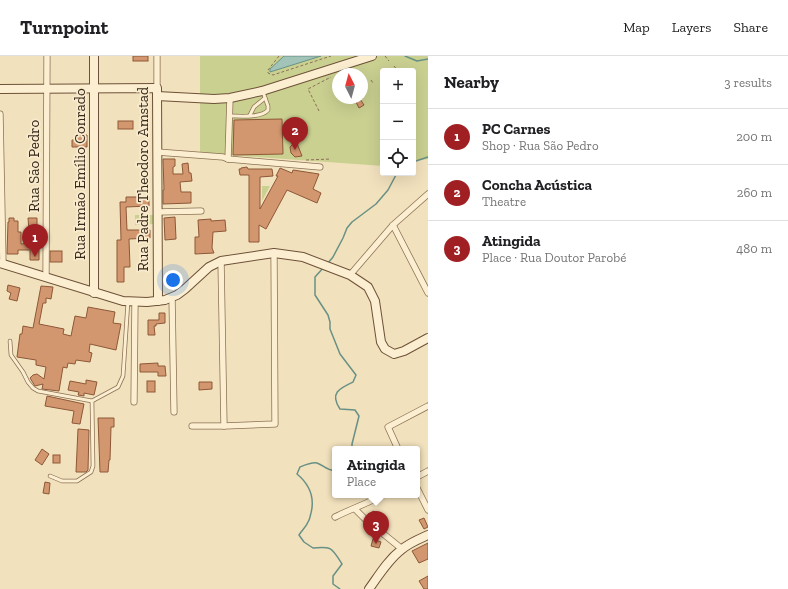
<!DOCTYPE html>
<meta charset="utf-8">
<style>
body{margin:0;font-family:"Zilla Slab",serif;background:#f6f6f6;color:#202124}
.controls{position:absolute;right:12px;top:12px;display:grid;overflow:hidden;border-radius:4px;box-shadow:0 4px 16px #0002}
.controls button{width:36px;height:36px;display:grid;place-items:center;padding:0;border:0;border-bottom:1px solid #e0e0e0;background:#fff;color:#202124;font:20px sans-serif}
.compass{position:absolute;left:332px;top:12px;width:36px;height:36px;border-radius:50%;background:#fff;box-shadow:0 4px 16px #0002;rotate:354deg}
.you{position:absolute;left:173px;top:224px;width:14px;height:14px;margin:-10px;border:3px solid #fff;border-radius:50%;background:#1a73e8;box-shadow:0 0 0 6px #1a73e833}
.badge{display:grid;place-items:center;width:26px;height:26px;border-radius:50%;background:#a01f23;color:#fff;font-size:13px;font-weight:700}
.pin{position:absolute;translate:-50% -33px;filter:drop-shadow(0 1px 2px #0008)}
.pin::after{content:'';position:absolute;top:21px;width:14px;height:12px;background:inherit;clip-path:polygon(0 0,100% 0,50% 100%)}
.popup{position:absolute;left:332px;top:390px;width:88px;height:52px;box-sizing:border-box;display:grid;place-content:center;border-radius:4px;background:#fff;filter:drop-shadow(0 1px 3px #0005);font-size:13px;white-space:nowrap;color:#757577}
.popup b{font-size:15px;color:#202124}
.popup::after{content:'';position:absolute;left:50%;top:100%;margin-left:-8px;border:8px solid transparent;border-top-color:#fff}
.list{margin:0;padding:0;list-style:none}
h2{display:flex;justify-content:space-between;align-items:center;height:52px;margin:0;padding:0 16px;font-size:17px}
h2 small{font-size:13px;font-weight:400;color:#757577}
.list li{display:grid;grid-template-columns:26px 1fr auto;gap:12px;align-items:center;box-sizing:border-box;height:56px;padding:0 16px;border-top:1px solid #e0e0e0}
.list b{display:block;font-size:15px;white-space:nowrap}
.list p{margin:0;font-size:13px;white-space:nowrap;color:#757577}
.list em{font-size:13px;font-style:normal;color:#757577}
.icon{flex:none;width:22px;height:22px;fill:none;stroke:currentColor;stroke-width:2;stroke-linecap:round;stroke-linejoin:round}
.map{position:relative;flex:none;width:428px;height:533px;overflow:hidden}
header{display:flex;align-items:center;gap:24px;box-sizing:border-box;height:56px;padding:0 20px;background:#fff;border-bottom:1px solid #e0e0e0}
header strong{font-size:19px}
nav{display:flex;gap:22px;margin-inline-start:auto;font-size:14px}
main{display:flex}
aside{flex:1;background:#fff}
.map>svg:first-child{display:block}
.green{fill:#cad090;fill-rule:evenodd}
.water{fill:#a1c3b8;stroke:#689186}
.lines{fill:none;stroke-linecap:round;stroke-linejoin:round}
.stream{stroke:#689186;stroke-width:1.5}
.building{fill:#d3976f;stroke:#8d5838}
.lane-casing{stroke:#8b7155;stroke-width:4.5}
.street-casing{stroke:#8b7155;stroke-width:7}
.secondary-casing{stroke:#6d5138;stroke-width:10}
.path{stroke:#8b7155;stroke-width:1;stroke-dasharray:3 2;stroke-linecap:butt}
.lane{stroke:#fceed1;stroke-width:3}
.street{stroke:#fceed1;stroke-width:5.5}
.secondary{stroke:#fceed1;stroke-width:8}
.labels{text-anchor:middle;dominant-baseline:central;stroke-width:3.5;stroke-linejoin:round;paint-order:stroke}
.street-label{font-size:15px;fill:#39291b;stroke:#f8ebcd}
</style>
<header>
<strong>Turnpoint</strong>
<nav><a>Map</a><a>Layers</a><a>Share</a></nav>
</header>
<main>
<div class="map">
<svg width="428" height="533" viewBox="0 0 428 533">
<rect width="100%" height="100%" fill="#f2e1bd"/>
<g class="green">
<path d="M200,0H428V103L413,105V15H383V110L200,97ZM338,18H362V42H338Z"/>
<polygon points="262,130 270,130 262,145"/>
<polygon points="135,159 153,159 153,168 135,169"/>
</g>
<polygon class="water" points="284,0 321,0 270,16 270,13"/>
<g class="lines">
<g class="stream">
<polyline points="405,0 417,5 428,3"/>
<polyline points="413,106 428,101"/>
<polyline points="328,207 333,201 343,182 347,172 352,166 376,148 388,134 397,117"/>
<path d="M324,211L315,221V239L328,259L330,266V273L340,298L356,319L353,326C340,332 329,337 340,353L355,354L359,360L352,388V393"/>
<path d="M335,415C326,414 323,409 317,407C312,406 305,409 300,411L297,418C309,428 315,441 311,457C310,460 310,464 308,466C306,471 302,474 299,479L304,486L313,492C332,490 332,492 342,508L333,520V528L340,533"/>
</g>
</g>
<g class="building">
<rect x="133" y="0" width="15" height="5"/>
<polygon points="352,42 363,42 360,43 364,49 359,52 356,46 354,47"/>
<polygon points="282,63 283,98 233,99 234,64"/>
<rect x="118" y="65" width="15" height="8"/>
<polygon points="77,79 87,79 87,91 72,91 72,84 77,84"/>
<polygon points="296,85 302,100 295,101 291,97 290,91"/>
<polygon points="163,103 175,103 175,110 173,111 173,118 183,118 182,108 188,107 189,117 191,117 192,125 180,126 181,136 191,136 191,147 163,148 163,134 164,134"/>
<polygon points="247,111 248,113 272,113 273,120 260,121 260,153 278,120 276,120 280,112 292,117 293,114 319,118 313,133 321,137 317,147 287,134 266,173 259,169 259,186 249,186 249,119 240,119 239,113 241,113 241,112"/>
<polygon points="126,141 149,141 149,150 126,151 127,174 150,174 150,182 129,183 130,211 124,211 124,226 117,226 117,184 121,184 120,146 126,146"/>
<polygon points="175,161 176,183 165,184 164,162"/>
<polygon points="9,162 14,162 14,165 18,165 18,176 21,176 21,188 30,187 28,162 37,162 37,182 39,182 39,204 30,204 30,194 18,194 18,198 7,198 8,166 9,166"/>
<polygon points="211,163 211,165 225,164 226,175 213,176 212,192 214,197 195,198 195,181 199,181 198,164"/>
<rect x="50" y="195" width="12" height="11"/>
<polygon points="8,229 20,232 17,245 9,243 11,237 7,235"/>
<polygon points="41,230 53,231 51,243 46,242 46,247 43,247 39,268 64,273 63,278 71,280 75,260 86,262 88,251 115,256 113,267 121,268 116,294 90,288 89,296 92,297 90,306 76,304 75,308 68,307 67,312 63,311 59,335 42,333 43,328 35,330 30,322 33,319 37,318 44,323 46,311 36,309 36,304 17,301 20,278 22,278 23,270 33,272"/>
<polygon points="159,257 165,257 165,267 156,268 156,270 154,270 155,279 148,279 148,264 159,264"/>
<polygon points="158,307 158,310 165,310 166,320 158,320 158,316 140,316 140,308"/>
<polygon points="86,324 97,326 94,339 84,337 84,340 78,339 79,336 68,334 70,325 86,328"/>
<rect x="147" y="325" width="8" height="11"/>
<polygon points="199,326 212,326 212,333 199,334"/>
<polygon points="47,340 84,348 80,368 72,367 74,355 45,350"/>
<polygon points="98,362 114,362 114,371 111,371 110,404 109,404 108,416 100,416"/>
<polygon points="78,373 89,374 88,414 86,416 76,416"/>
<polygon points="42,393 49,398 42,409 35,404"/>
<rect x="53" y="399" width="7" height="8"/>
<polygon points="45,426 50,427 49,438 43,437"/>
<polygon points="374,455 377,461 372,463 368,458"/>
<polygon points="424,462 428,471 424,473 419,464"/>
<polygon points="373,483 381,486 379,492 371,490"/>
<polygon points="428,487 428,503 419,507 412,495"/>
<polygon points="428,520 428,533 424,533 419,525"/>
</g>
<g class="lines">
<defs>
<g id="lane">
<polyline points="250,59 254,51 265,42"/>
<path d="M230,60C240,60 262,62 268,54V50L263,36"/>
<polyline points="10,285 11,299 23,316 28,326 33,332 38,335 92,345 118,331 123,320 128,245"/>
<polyline points="50,420 62,425 77,425 91,416 93,410 92,345"/>
</g>
<g id="street">
<polyline points="157,0 157,32"/>
<polyline points="0,58 3,208"/>
<polyline points="157,96 223,101 228,103 320,111"/>
<polyline points="228,103 230,42"/>
<polyline points="157,156 201,155"/>
<polyline points="393,169 428,237"/>
<polyline points="221,205 224,370"/>
<polyline points="350,219 393,169 428,138"/>
<polyline points="46,221 47,0"/>
<polyline points="172,241 174,356"/>
<polyline points="134,346 135,246"/>
<polyline points="192,370 224,370 275,368 274,197"/>
<polyline points="398,393 388,371 428,350"/>
<polyline points="417,421 428,415"/>
<polyline points="417,432 428,454"/>
<polyline points="355,453 365,463 402,493"/>
<path d="M335,461C351,453 366,448 383,439"/>
</g>
<g id="secondary">
<polyline points="0,33 157,32 158,245"/>
<polyline points="157,40 214,43 230,42 262,35 372,0"/>
<polyline points="0,207 123,245 147,246 165,244 177,239 185,233 209,211 221,205 274,197 303,201 350,219 368,231 375,245 381,286 385,293 394,298 404,295 428,282"/>
<polyline points="94,237 94,0"/>
<path d="M369,533C379,519 388,504 401,494C409,487 419,483 428,479"/>
</g>
</defs>
<use href="#lane" class="lane-casing"/>
<use href="#street" class="street-casing"/>
<use href="#secondary" class="secondary-casing"/>
<g class="path">
<polyline points="279,0 268,14 268,17 273,19 331,0"/>
<polyline points="385,0 389,5"/>
<polyline points="394,10 398,15"/>
<polyline points="371,24 373,27"/>
<polyline points="319,55 308,33 331,21"/>
<polyline points="306,104 331,103"/>
</g>
<use href="#lane" class="lane"/>
<use href="#street" class="street"/>
<use href="#secondary" class="secondary"/>
</g>
<g class="labels">
<g class="street-label">
<text transform="translate(34 110) rotate(-90)">Rua São Pedro</text>
<text transform="translate(80 118) rotate(-90)">Rua Irmão Emílio Conrado</text>
<text transform="translate(143 123) rotate(-90)">Rua Padre Theodoro Amstad</text>
</g>
</g>
</svg>
<div class="controls">
<button>+</button>
<button>−</button>
<button><svg class="icon" aria-label="locate" viewBox="0 0 24 24"><circle cx="12" cy="12" r="6"/><path d="M12 2v4M12 18v4M2 12h4M18 12h4"/></svg></button>
</div>
<svg class="compass" viewBox="-18 -18 36 36"><path d="M0-13l5 13h-10z" fill="#e53935"/><path d="M0 13l5-13h-10z" fill="#757577"/></svg>
<div class="you"></div>
<div class="pin badge" style="left:35px;top:201px">1</div>
<div class="pin badge" style="left:295px;top:94px">2</div>
<div class="pin badge" style="left:376px;top:488px">3</div>
<div class="popup"><b>Atingida</b>Place</div>
</div>
<aside>
<h2>Nearby<small>3 results</small></h2>
<ul class="list">
<li><span class="badge">1</span><div><b>PC Carnes</b><p>Shop · Rua São Pedro</p></div><em>200 m</em></li>
<li><span class="badge">2</span><div><b>Concha Acústica</b><p>Theatre</p></div><em>260 m</em></li>
<li><span class="badge">3</span><div><b>Atingida</b><p>Place · Rua Doutor Parobé</p></div><em>480 m</em></li>
</ul>
</aside>
</main>
